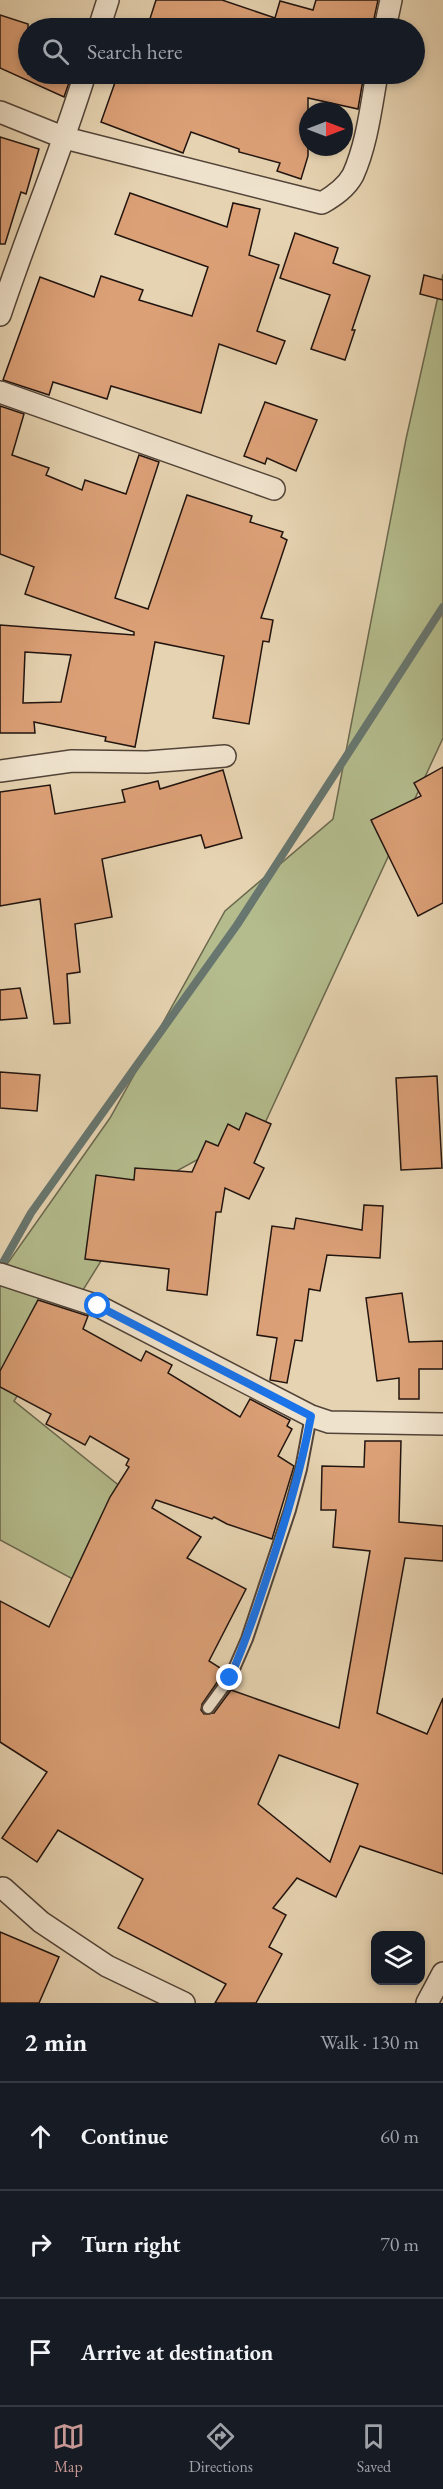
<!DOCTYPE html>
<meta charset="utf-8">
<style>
body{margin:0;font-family:"EB Garamond",serif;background:#242831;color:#f1f3f6}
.controls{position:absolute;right:18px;bottom:18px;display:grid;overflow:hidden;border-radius:12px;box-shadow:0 3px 9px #0003}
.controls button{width:54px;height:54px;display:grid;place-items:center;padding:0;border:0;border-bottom:2px solid #363941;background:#171b24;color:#f1f3f6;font:30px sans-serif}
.compass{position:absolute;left:299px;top:102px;width:54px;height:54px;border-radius:50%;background:#171b24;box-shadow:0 3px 9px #0003;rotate:90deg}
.stop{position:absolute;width:18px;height:18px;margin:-14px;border:4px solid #1a73e8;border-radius:50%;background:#fff}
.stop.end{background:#1a73e8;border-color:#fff;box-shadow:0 2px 6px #0008}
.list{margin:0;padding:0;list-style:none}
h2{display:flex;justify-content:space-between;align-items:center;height:78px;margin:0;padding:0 24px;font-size:26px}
h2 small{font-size:20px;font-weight:400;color:#9ea1a6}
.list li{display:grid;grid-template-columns:39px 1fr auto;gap:18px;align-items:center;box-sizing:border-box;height:108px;padding:0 24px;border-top:2px solid #363941}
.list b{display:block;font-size:22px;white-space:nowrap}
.list em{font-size:20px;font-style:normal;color:#9ea1a6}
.icon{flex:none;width:33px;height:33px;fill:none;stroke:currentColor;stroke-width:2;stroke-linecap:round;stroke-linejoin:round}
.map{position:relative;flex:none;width:443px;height:2003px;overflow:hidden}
.search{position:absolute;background:#171b24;box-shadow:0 3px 9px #0003;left:18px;right:18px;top:18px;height:66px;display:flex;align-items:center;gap:15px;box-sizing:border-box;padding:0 21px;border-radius:33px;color:#9ea1a6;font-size:22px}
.sheet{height:402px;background:#171b24}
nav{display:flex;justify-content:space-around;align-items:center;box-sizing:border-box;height:84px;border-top:2px solid #363941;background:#171b24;font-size:16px;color:#9ea1a6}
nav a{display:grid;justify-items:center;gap:3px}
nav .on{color:#c59692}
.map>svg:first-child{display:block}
.green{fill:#b4bc8d;stroke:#6a684e;stroke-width:1.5}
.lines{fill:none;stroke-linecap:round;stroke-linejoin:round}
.stream{stroke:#67766f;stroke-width:8}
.building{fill:#dca077;stroke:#21140f;stroke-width:1.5;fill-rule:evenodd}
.service-casing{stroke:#524438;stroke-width:14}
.minor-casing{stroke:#524438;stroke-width:24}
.service{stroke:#efe2cc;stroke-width:10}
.minor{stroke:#efe2cc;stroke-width:21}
.route{stroke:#1a73e8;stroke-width:8}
</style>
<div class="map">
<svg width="443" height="2003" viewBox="0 0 443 2003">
<rect width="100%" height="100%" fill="#e6d3b1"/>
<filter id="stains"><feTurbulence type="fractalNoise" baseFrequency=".00333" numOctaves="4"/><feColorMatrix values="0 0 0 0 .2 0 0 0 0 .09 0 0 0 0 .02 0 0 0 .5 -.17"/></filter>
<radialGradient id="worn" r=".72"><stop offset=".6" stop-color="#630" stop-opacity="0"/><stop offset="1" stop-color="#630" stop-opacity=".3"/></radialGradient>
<polygon class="green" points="443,274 443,738 265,1123 147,1187 14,1401 132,1496 82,1584 0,1540 0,1274 110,1118 225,911 333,819 406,439"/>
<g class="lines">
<polyline class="stream" points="0,1268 31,1213 237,925 443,607"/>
</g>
<g class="building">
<polygon points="156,0 222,0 275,18 280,1 313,10 316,0 378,0 372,28 147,28"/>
<polygon points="0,15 28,24 28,74 72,74 64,97 0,68"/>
<polygon points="118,74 364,74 358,109 308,98 308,156 301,179 277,171 280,163 239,152 239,149 191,132 183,153 101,122"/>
<polygon points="0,137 39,149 26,194 21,192 5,244 0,244"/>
<polygon points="130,193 227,227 233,203 260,209 249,255 279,265 257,331 285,341 276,364 219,344 201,413 111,386 107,399 53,382 49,395 3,380 40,277 94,297 101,276 143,290 139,300 192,316 208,267 115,234"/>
<polygon points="295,233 338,248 333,263 370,276 352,330 355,330 345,360 311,349 330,295 280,278"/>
<polygon points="424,275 443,280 443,300 420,294"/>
<polygon points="265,402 317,420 296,471 267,458 265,464 244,456"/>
<path d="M0,406L24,414L12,455L49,468L46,475L82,490L85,480L126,494L139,455L159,462L115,598L148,609L187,495L252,516L250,522L283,532L281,537L287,540L261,618L273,620L269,642L263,641L249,724L213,718L224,656L155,642L135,747L105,741L106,737L34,722L35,733H0V625L134,635V632L25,594L34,567L0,554ZM25,652L71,655L61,702L23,703Z"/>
<polygon points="443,767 443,903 418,916 371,820 421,796 414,783"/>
<polygon points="223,770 242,838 205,848 201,835 102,859 112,917 75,924 80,972 67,974 70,1023 54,1024 40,899 0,906 0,792 50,785 55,814 125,802 122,790 158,781 160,789"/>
<polygon points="20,988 27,1018 0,1020 0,990"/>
<polygon points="0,1072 40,1075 37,1111 0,1108"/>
<polygon points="437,1076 442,1168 401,1170 396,1078"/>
<polygon points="246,1113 271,1124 254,1163 264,1168 249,1199 225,1188 221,1212 216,1212 207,1295 167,1290 169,1269 85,1259 96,1175 134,1180 135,1168 192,1172 206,1141 218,1146 228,1124 239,1130"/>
<polygon points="364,1205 383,1206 380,1258 327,1255 320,1291 309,1289 302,1341 295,1340 287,1383 270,1380 277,1338 257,1335 272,1226 294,1229 296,1218 362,1230"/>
<polygon points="402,1293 409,1342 443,1341 443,1369 419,1369 419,1399 399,1399 399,1378 377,1381 366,1298"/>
<path d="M38,1300L88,1316L83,1329L141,1361L146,1351L172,1365L168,1373L240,1417L250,1399L290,1420L287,1426L292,1429L278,1456L294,1466L272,1539L227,1524L214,1517L212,1519L156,1500L152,1508L201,1537L187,1558L246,1589L209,1661L225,1671L202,1704L201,1710L204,1714L214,1713L231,1690L339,1728L370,1551L333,1547L336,1510H321L322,1466L364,1467L365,1441H401L399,1522L443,1526V1561L405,1558L377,1713L427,1734L443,1698V1874L360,1846L336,1897L297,1878L273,1908L286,1915L269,1947L282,1954L256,2003H215L226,1984L118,1928L143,1879L58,1830L37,1862L2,1838L47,1772L0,1742V1601L49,1627L110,1497L129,1467L126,1465L129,1459L90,1436L85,1445L46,1424L51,1414L0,1387V1371ZM279,1755L358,1784L330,1862L258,1804Z"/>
<polygon points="0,1932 59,1957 39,2003 0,2003"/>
</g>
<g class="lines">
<defs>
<polyline id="service" points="208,1708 230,1678 247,1639 290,1510 301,1469 311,1416"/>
<g id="minor">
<polyline points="99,28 108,0"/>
<polyline points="385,28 391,0"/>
<path d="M0,112L65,138L322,203C334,196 346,188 353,175C367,144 371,107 377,74"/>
<path d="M0,315C27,234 60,155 85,74"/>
<polyline points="0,392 274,489"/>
<polyline points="0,771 72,761 147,762 225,756"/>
<polyline points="0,1274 98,1306 311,1416 329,1422 443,1424"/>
<polyline points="3,1888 41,1922 107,1966 184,2003"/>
<polyline points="427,2003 443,1973"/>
</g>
</defs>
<use href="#service" class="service-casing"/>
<use href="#minor" class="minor-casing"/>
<use href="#service" class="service"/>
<use href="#minor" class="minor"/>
</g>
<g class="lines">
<path class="route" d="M98,1306L311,1416C301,1470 286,1519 269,1571C257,1608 245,1643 230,1678"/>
</g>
<rect width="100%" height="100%" filter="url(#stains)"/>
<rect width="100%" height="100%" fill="url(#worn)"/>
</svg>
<div class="controls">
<button><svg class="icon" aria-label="layers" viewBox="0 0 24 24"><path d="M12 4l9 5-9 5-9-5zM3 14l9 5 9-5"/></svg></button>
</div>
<svg class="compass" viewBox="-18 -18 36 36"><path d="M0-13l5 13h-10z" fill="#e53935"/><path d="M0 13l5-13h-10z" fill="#9ea1a6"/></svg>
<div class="stop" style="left:98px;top:1306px"></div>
<div class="stop end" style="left:230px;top:1678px"></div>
<div class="search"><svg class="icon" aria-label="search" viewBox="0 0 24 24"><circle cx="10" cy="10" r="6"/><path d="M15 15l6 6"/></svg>Search here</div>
</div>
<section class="sheet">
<h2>2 min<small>Walk · 130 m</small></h2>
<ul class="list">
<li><svg class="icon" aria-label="ahead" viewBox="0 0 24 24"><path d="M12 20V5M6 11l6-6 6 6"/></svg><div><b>Continue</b></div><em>60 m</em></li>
<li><svg class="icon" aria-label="right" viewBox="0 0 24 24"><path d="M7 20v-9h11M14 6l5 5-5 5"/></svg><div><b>Turn right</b></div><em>70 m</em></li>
<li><svg class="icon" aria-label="arrive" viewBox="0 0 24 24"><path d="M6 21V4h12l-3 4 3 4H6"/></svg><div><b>Arrive at destination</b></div></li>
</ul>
</section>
<nav>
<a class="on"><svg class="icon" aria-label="map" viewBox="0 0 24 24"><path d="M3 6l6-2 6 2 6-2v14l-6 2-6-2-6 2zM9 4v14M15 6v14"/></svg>Map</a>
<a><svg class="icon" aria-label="directions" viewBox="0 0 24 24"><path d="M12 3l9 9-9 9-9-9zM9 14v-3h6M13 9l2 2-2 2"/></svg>Directions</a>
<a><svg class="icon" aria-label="saved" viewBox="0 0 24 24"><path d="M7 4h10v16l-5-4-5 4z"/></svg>Saved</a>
</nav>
